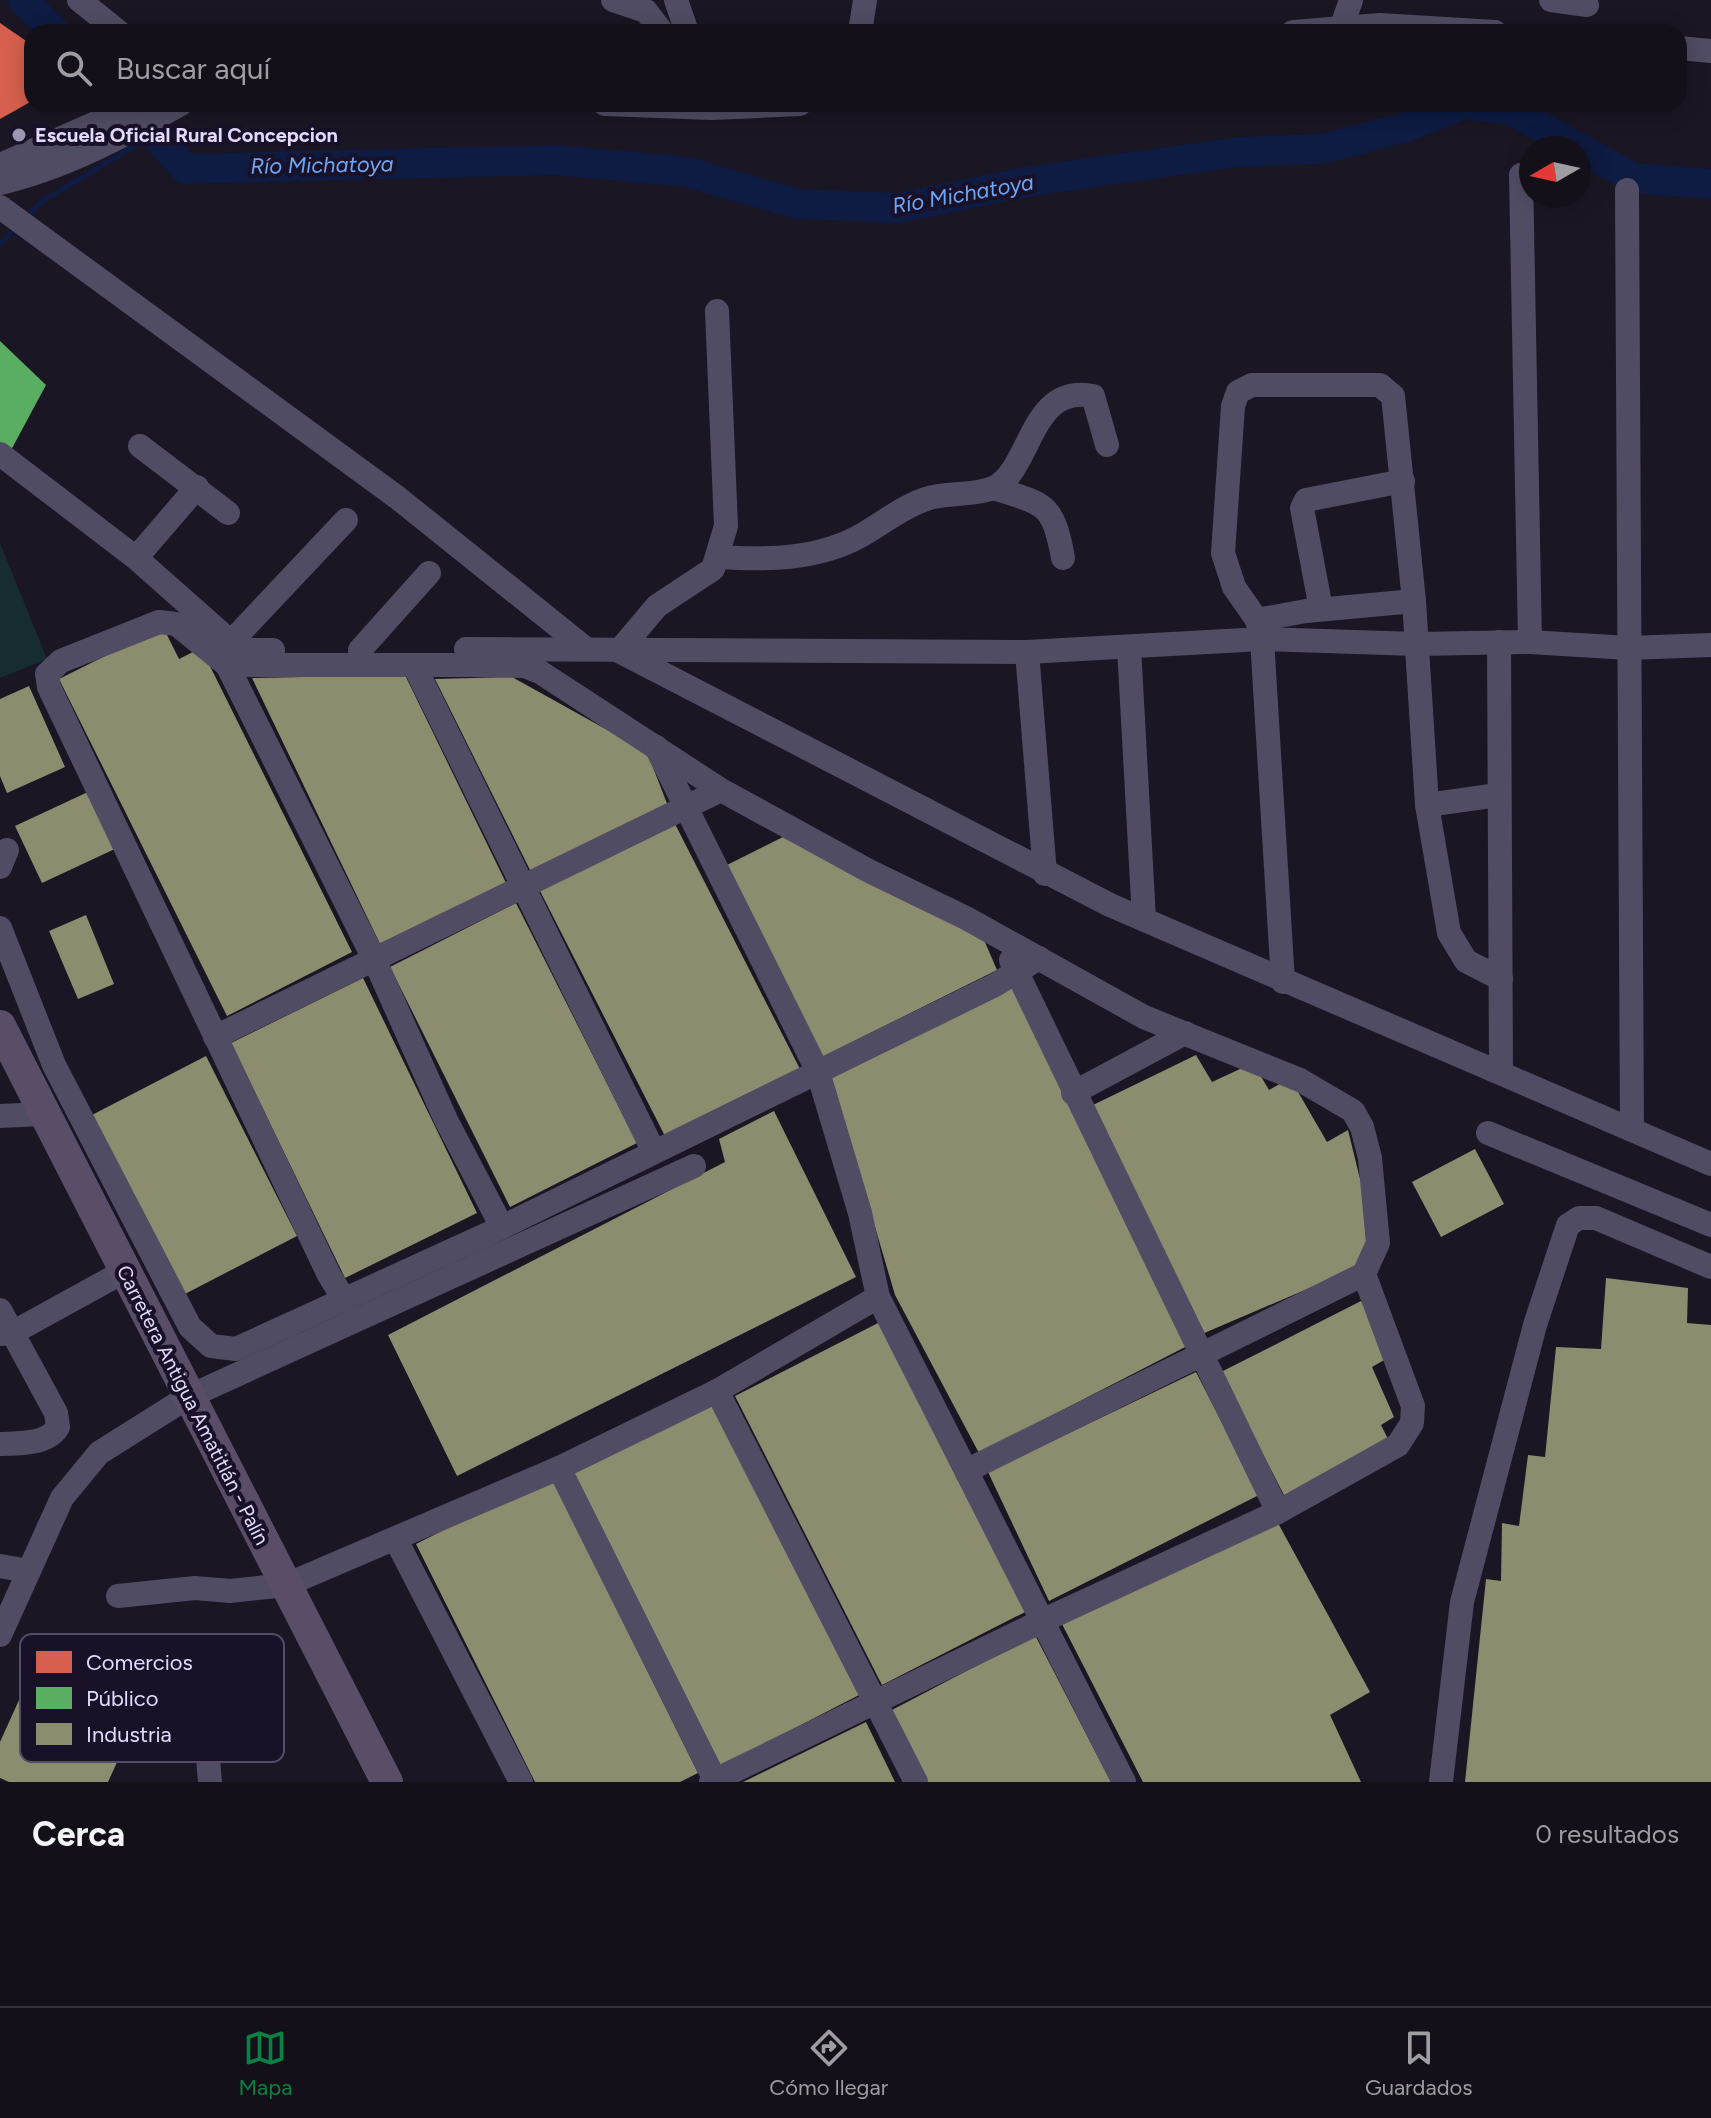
<!DOCTYPE html>
<html lang="es">
<meta charset="utf-8">
<style>
body{margin:0;font-family:Figtree,sans-serif;background:#211e27;color:#f1f3f6}
.compass{position:absolute;left:1519px;top:136px;width:72px;height:72px;border-radius:50%;background:#14101a;box-shadow:0 4px 20px #0003;rotate:261deg}
.list{margin:0;padding:0;list-style:none}
h2{display:flex;justify-content:space-between;align-items:center;height:104px;margin:0;padding:0 32px;font-size:34px}
h2 small{font-size:26px;font-weight:400;color:#9d9da2}
.icon{flex:none;width:44px;height:44px;fill:none;stroke:currentColor;stroke-width:2;stroke-linecap:round;stroke-linejoin:round}
.map{position:relative;flex:none;width:1711px;height:1782px;overflow:hidden}
.search{position:absolute;background:#14101a;box-shadow:0 4px 20px #0003;left:24px;right:24px;top:24px;height:88px;display:flex;align-items:center;gap:20px;box-sizing:border-box;padding:0 28px;border-radius:24px;color:#9d9da2;font-size:30px}
.sheet{height:224px;background:#14101a}
nav{display:flex;justify-content:space-around;align-items:center;box-sizing:border-box;height:112px;border-top:2px solid #333039;background:#14101a;font-size:22px;color:#9d9da2}
nav a{display:grid;justify-items:center;gap:4px}
nav .on{color:#0b8043}
.map>svg:first-child{display:block}
.green{fill:#162c30}
.shops{fill:#d6604d}
.public{fill:#5aae61}
.industry{fill:#8c8c6e}
.lines{fill:none;stroke-linecap:round;stroke-linejoin:round}
.stream{stroke:#0e1b42;stroke-width:5}
.river{stroke:#0e1b42;stroke-width:30}
.minor{stroke:#504c63;stroke-width:24}
.major{stroke:#5a4d67;stroke-width:32}
.poi-dot{fill:#9d95b1;stroke:#181128;stroke-width:3}
.labels{text-anchor:middle;dominant-baseline:central;stroke-width:8;stroke-linejoin:round;paint-order:stroke}
.poi-label{font-size:20px;font-weight:bold;fill:#e3dafd;stroke:#181128;text-anchor:start}
.street-label{font-size:20px;fill:#e3dafd;stroke:#181128}
.water-label{font-size:22px;font-style:italic;fill:#6da7f8;stroke:#181128}
.key{fill:#181128;stroke:#554d68;stroke-width:2}
.key-label{font-size:22px;fill:#e3dafd}
</style>
<div class="map">
<svg width="1711" height="1782" viewBox="0 0 1711 1782">
<rect width="100%" height="100%" fill="#1a1623"/>
<polygon class="green" points="0,543 47,659 0,678"/>
<polygon class="shops" points="0,23 32,45 32,101 0,119"/>
<polygon class="public" points="0,341 46,385 10,452 0,443"/>
<g class="industry">
<polygon points="163,627 179,659 201,648 352,952 227,1016 59,679"/>
<polygon points="405,675 509,889 381,946 252,678"/>
<polygon points="512,677 647,752 668,806 531,872 435,679"/>
<polygon points="29,686 65,767 7,793 0,776 0,699"/>
<polygon points="90,791 117,848 42,883 15,826"/>
<polygon points="673,820 800,1069 666,1138 539,889"/>
<polygon points="787,835 981,933 997,970 822,1057 721,868"/>
<polygon points="516,903 637,1143 510,1207 390,967"/>
<polygon points="86,915 114,984 78,999 49,931"/>
<polygon points="363,978 477,1213 345,1278 231,1043"/>
<polygon points="1013,982 1191,1344 979,1453 895,1295 830,1074"/>
<polygon points="1196,1055 1212,1082 1253,1063 1269,1090 1290,1078 1327,1142 1348,1130 1362,1187 1368,1263 1195,1337 1093,1105"/>
<polygon points="206,1056 297,1236 181,1296 90,1116"/>
<polygon points="774,1111 856,1277 457,1476 388,1335 725,1162 719,1139"/>
<polygon points="1475,1149 1504,1204 1441,1237 1412,1182"/>
<polygon points="1606,1278 1688,1288 1687,1323 1711,1325 1711,1782 1465,1782 1486,1579 1501,1581 1502,1523 1519,1526 1528,1455 1545,1457 1556,1347 1601,1349"/>
<polygon points="1361,1301 1393,1355 1372,1367 1394,1417 1381,1425 1392,1447 1287,1501 1221,1372"/>
<polygon points="882,1321 1029,1610 882,1685 735,1396"/>
<polygon points="1196,1372 1259,1495 1049,1601 988,1472"/>
<polygon points="711,1401 861,1694 721,1766 571,1472"/>
<polygon points="551,1476 698,1773 680,1782 535,1782 416,1544"/>
<polygon points="1278,1523 1370,1692 1330,1715 1361,1782 1143,1782 1062,1624"/>
<polygon points="1035,1635 1111,1782 927,1782 890,1711"/>
<polygon points="24,1689 129,1736 108,1782 9,1782 0,1778 0,1742"/>
<polygon points="866,1722 895,1782 743,1782"/>
</g>
<g class="lines">
<g class="stream">
<polyline points="26,218 41,202 154,134"/>
<polyline points="0,244 16,228"/>
</g>
<g class="river">
<polyline points="23,0 55,32"/>
<polyline points="126,104 186,169 555,160 687,172 797,204 898,208 1032,181 1238,152 1322,149 1406,127 1464,104 1511,110 1633,178 1711,184"/>
</g>
<g class="minor">
<polyline points="79,0 119,32"/>
<polyline points="613,0 646,11 662,32"/>
<polyline points="676,0 687,32"/>
<polyline points="1551,0 1587,5"/>
<polyline points="1342,26 1351,0"/>
<polyline points="860,32 865,0"/>
<polyline points="1293,32 1380,25 1495,32"/>
<polyline points="1679,48 1711,51"/>
<polyline points="605,104 712,108 800,104"/>
<polyline points="0,165 114,115 132,104"/>
<polyline points="1521,175 1530,642"/>
<path d="M0,183C65,168 123,136 181,104"/>
<polyline points="1627,190 1632,1130"/>
<polyline points="0,207 398,498 585,648"/>
<polyline points="717,311 726,526 713,569 657,606 619,651 1110,905 1711,1164"/>
<polyline points="140,446 228,513"/>
<polyline points="0,454 136,558 231,642 246,650 273,650"/>
<path d="M994,488C1045,505 1053,502 1063,558"/>
<path d="M719,557C767,560 818,560 862,535C883,523 902,507 926,499C946,492 974,496 993,488C1032,471 1029,383 1093,396L1107,445"/>
<polyline points="136,558 197,487"/>
<polyline points="1321,609 1302,508 1306,500 1403,481"/>
<polyline points="1257,620 1306,611 1414,601"/>
<polyline points="231,642 346,520"/>
<polyline points="1499,642 1501,1073"/>
<polyline points="1129,647 1144,919"/>
<polyline points="466,649 1027,652 1262,639 1417,644 1530,642 1628,648 1711,645"/>
<polyline points="360,650 429,573"/>
<polyline points="1027,652 1045,874"/>
<polyline points="227,665 472,665 525,666 540,672 721,790 869,871 966,918 1144,1017 1300,1080 1353,1111 1362,1127 1370,1158 1378,1243 1364,1274 1413,1406 1412,1423 1398,1445 1278,1512 1042,1621 711,1782"/>
<polyline points="414,665 654,1152"/>
<polyline points="656,747 818,1072 860,1213 878,1297"/>
<polyline points="1427,805 1498,795"/>
<polyline points="0,867 7,850"/>
<polyline points="0,928 54,1065 190,1327 211,1346 236,1349 490,1233 995,985 1039,958"/>
<polyline points="1011,960 1278,1512"/>
<polyline points="1283,982 1262,639 1257,620 1234,587 1223,553 1233,406 1238,392 1252,385 1380,385 1393,396 1414,601 1427,805 1449,933 1466,961 1501,979"/>
<polyline points="215,1037 721,790"/>
<polyline points="1073,1093 1185,1033"/>
<polyline points="0,1116 43,1114"/>
<polyline points="1488,1133 1711,1225"/>
<polyline points="345,1301 329,1275 49,687 47,674 61,661 159,622 176,624 227,665 375,961 446,1120 502,1227"/>
<path d="M0,1310L56,1413L58,1427C47,1445 19,1443 0,1444"/>
<polyline points="0,1334 12,1333 123,1272"/>
<polyline points="717,1391 916,1782"/>
<polyline points="559,1468 716,1782"/>
<polyline points="967,1473 976,1466 1364,1274"/>
<polyline points="396,1540 521,1782"/>
<polyline points="0,1566 29,1571"/>
<polyline points="118,1596 195,1588 230,1591 286,1585 559,1468 717,1391 878,1297 1124,1782"/>
<polyline points="0,1635 62,1498 99,1453 188,1397 694,1166"/>
<path d="M210,1782C206,1737 204,1719 250,1701"/>
<polyline points="1441,1782 1462,1602 1535,1325 1568,1225 1579,1218 1596,1218 1711,1267"/>
</g>
<polyline class="major" points="0,1026 387,1782"/>
</g>
<circle class="poi-dot" cx="19" cy="135" r="8"/>
<g class="labels">
<g class="poi-label">
<text x="35" y="135">Escuela Oficial Rural Concepcion</text>
</g>
<g class="street-label">
<text transform="translate(193 1405) rotate(63)">Carretera Antigua Amatitlán - Palín</text>
</g>
<g class="water-label">
<text transform="translate(322 165) rotate(-1)">Río Michatoya</text>
<text transform="translate(963 194) rotate(-10)">Río Michatoya</text>
</g>
</g>
<rect x="20" y="1634" width="264" height="128" rx="12" class="key"/>
<rect x="36" y="1651" width="36" height="22" fill="#d6604d"/>
<rect x="36" y="1687" width="36" height="22" fill="#5aae61"/>
<rect x="36" y="1723" width="36" height="22" fill="#8c8c6e"/>
<g class="key-label">
<text x="86" y="1670">Comercios</text>
<text x="86" y="1706">Público</text>
<text x="86" y="1742">Industria</text>
</g>
</svg>
<svg class="compass" viewBox="-18 -18 36 36"><path d="M0-13l5 13h-10z" fill="#e53935"/><path d="M0 13l5-13h-10z" fill="#9d9da2"/></svg>
<div class="search"><svg class="icon" aria-label="search" viewBox="0 0 24 24"><circle cx="10" cy="10" r="6"/><path d="M15 15l6 6"/></svg>Buscar aquí</div>
</div>
<section class="sheet">
<h2>Cerca<small>0 resultados</small></h2>
<ul class="list">
</ul>
</section>
<nav>
<a class="on"><svg class="icon" aria-label="map" viewBox="0 0 24 24"><path d="M3 6l6-2 6 2 6-2v14l-6 2-6-2-6 2zM9 4v14M15 6v14"/></svg>Mapa</a>
<a><svg class="icon" aria-label="directions" viewBox="0 0 24 24"><path d="M12 3l9 9-9 9-9-9zM9 14v-3h6M13 9l2 2-2 2"/></svg>Cómo llegar</a>
<a><svg class="icon" aria-label="saved" viewBox="0 0 24 24"><path d="M7 4h10v16l-5-4-5 4z"/></svg>Guardados</a>
</nav>
